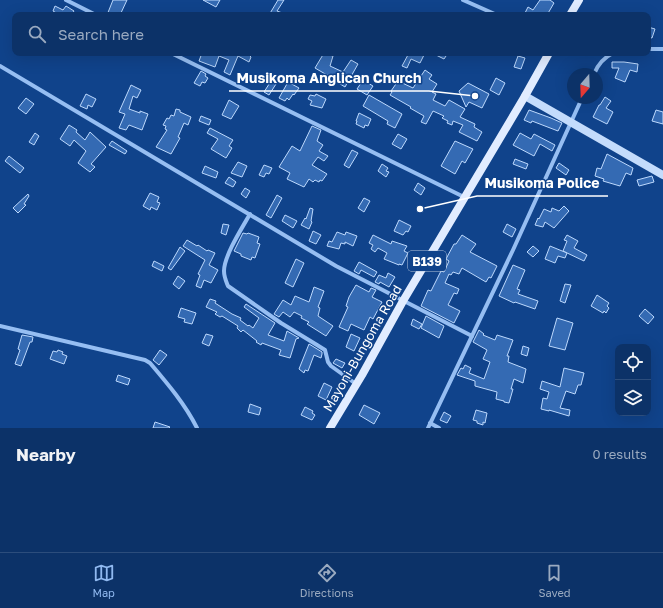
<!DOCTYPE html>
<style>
body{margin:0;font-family:"Golos Text",sans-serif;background:#153a6e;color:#f1f3f6}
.controls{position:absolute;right:12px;bottom:12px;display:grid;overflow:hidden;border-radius:8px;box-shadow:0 4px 16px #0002}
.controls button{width:36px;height:36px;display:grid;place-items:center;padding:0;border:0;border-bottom:1px solid #2c4d7c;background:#0c3268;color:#f1f3f6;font:20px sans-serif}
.compass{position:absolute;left:567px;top:68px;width:36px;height:36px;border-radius:50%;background:#0c3268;box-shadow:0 4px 16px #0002;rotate:199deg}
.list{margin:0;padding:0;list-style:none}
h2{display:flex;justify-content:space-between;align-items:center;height:52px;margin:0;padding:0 16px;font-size:17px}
h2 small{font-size:13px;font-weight:400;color:#9aaac0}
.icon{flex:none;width:22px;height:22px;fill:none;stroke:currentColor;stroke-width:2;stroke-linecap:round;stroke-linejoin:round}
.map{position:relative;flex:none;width:663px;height:428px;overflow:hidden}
.search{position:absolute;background:#0c3268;box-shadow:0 4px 16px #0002;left:12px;right:12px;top:12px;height:44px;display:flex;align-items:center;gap:10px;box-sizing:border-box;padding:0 14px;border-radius:8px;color:#9aaac0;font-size:15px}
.sheet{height:124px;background:#0c3268}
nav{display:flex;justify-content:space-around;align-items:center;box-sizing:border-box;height:56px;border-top:1px solid #2c4d7c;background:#0c3268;font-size:11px;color:#9aaac0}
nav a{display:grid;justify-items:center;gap:2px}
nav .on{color:#90b9f0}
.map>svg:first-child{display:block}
.building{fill:#346ab3;stroke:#bdd9fd}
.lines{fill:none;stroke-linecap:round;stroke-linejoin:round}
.street{stroke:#96bef2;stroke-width:4}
.secondary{stroke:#c4dcfc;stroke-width:8}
.primary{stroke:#e1ecff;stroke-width:8}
.labels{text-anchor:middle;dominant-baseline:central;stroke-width:3;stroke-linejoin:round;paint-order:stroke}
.shield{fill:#10438b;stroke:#b7c7dc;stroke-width:1}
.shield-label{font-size:12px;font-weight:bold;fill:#fff}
.street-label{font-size:13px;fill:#fff;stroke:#10438b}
.leader{fill:none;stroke:#fff;stroke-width:1.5}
.callout-dot{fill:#fff;stroke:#10438b;stroke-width:1.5}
.callout-label{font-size:14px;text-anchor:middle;font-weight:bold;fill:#fff;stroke:#10438b;stroke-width:3;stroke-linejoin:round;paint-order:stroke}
</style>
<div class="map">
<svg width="663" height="428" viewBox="0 0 663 428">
<rect width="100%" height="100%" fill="#10438b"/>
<g class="building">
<polygon points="113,0 127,0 120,15 107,15"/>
<polygon points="203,0 220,0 216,7"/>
<polygon points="278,0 284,0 277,11 285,14 285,15 269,15"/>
<polygon points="540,0 550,0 554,3 547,15 524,15 528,7 533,10"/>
<polygon points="55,6 63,10 66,6 74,11 72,14 75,15 60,15 53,11"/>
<polygon points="648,27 655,29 652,38 648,37"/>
<polygon points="202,53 251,53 250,56 251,57 249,62 238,56 230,75 224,72 229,60 219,56 215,67 199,61"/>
<polygon points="324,53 330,53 329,55 333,56 330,66 343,72 351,60 358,64 345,87 337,82 338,80 327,75 315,68"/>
<polygon points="409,53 425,53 420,63 411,59 407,68 402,66"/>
<polygon points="432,53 448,53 444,59"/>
<polygon points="518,56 525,58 521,69 514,67"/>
<polygon points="612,62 624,62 638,64 637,72 630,70 625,82 615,78 619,68 612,68"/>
<polygon points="425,70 432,75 429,79 437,84 432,92 436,94 433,100 445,106 449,100 465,109 460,117 475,124 474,127 482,132 477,141 459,132 463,125 453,121 452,125 447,123 448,121 442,118 444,116 433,111 426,124 421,122 424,116 410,108 411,107 390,95 392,92 391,91 398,81 413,88"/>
<polygon points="201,71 206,74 205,76 208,78 205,83 202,82 200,86 194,83"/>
<polygon points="496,78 505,83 499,95 490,90"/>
<polygon points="363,80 373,86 367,95 357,89"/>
<polygon points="271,81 276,84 269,95 264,92"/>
<polygon points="288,82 299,88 294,95 293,94 289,100 287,98 285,101 279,98"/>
<polygon points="468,83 489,94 482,108 469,102 466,107 459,91"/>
<polygon points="131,85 141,90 137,98 133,96 129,109 140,113 140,111 148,114 142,130 129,125 126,130 119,128 125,114 119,112"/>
<polygon points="86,94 96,99 92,107 88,105 87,109 80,106"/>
<polygon points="316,94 326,99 322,108 310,105 312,101 308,99 310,95 315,96"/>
<polygon points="369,95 402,114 395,128 387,124 388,121 363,106"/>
<polygon points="605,97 611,101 606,108 613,112 607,124 593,117 599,105 600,105"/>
<polygon points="26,98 34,104 26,114 18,108"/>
<polygon points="229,100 239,106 231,119 222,115"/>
<polygon points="176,109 180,110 180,112 191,117 188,125 184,123 178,137 180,138 171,154 156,147 167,130 165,129 166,126 163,125 167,118 169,119 171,115 174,116"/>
<polygon points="529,110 551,118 562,123 558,131 532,121 531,123 524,120"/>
<polygon points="656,110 663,112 663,124 652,121"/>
<polygon points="359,113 371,119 368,126 365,125 364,128 356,124 357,121 356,121"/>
<polygon points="201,116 211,120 209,125 199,121"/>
<polygon points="69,125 77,130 76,132 85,140 90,132 106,147 91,164 95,167 90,172 78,163 86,151 74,140 70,146 60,139"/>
<polygon points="312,126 321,130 317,141 323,145 319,151 328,156 324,161 318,157 312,165 327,174 322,181 320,180 319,182 315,180 313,182 309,179 304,187 287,179 290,173 279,167 292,146 300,151"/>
<polygon points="210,128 233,140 229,146 232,148 226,158 211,149 218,139 207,133"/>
<polygon points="35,133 39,136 34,145 29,142"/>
<polygon points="520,133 531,139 534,134 555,145 552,151 540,144 534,156 513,145"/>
<polygon points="398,134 407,139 401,149 392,144"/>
<polygon points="112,141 127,151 125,154 109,145"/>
<polygon points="455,141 473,149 465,163 462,161 455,174 441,166"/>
<polygon points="352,150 358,153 349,168 344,165"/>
<polygon points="607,154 633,168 631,175 626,173 620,186 603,181 604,179 595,176 597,168 601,169"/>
<polygon points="9,156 24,168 20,173 5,161"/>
<polygon points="515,159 528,164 526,169 513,164"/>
<polygon points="238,162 247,166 242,177 231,173"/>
<polygon points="559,163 569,170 566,175 556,168"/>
<polygon points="382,164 388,168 386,171 389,172 386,177 378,171"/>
<polygon points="264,165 272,168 269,174 266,173 264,177 259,175"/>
<polygon points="205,166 218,172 216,178 202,173"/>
<polygon points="652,176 654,182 639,186 637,180"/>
<polygon points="229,177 236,182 233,187 225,183"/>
<polygon points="418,183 425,188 421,195 414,190"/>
<polygon points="245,188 250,191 246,198 241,194"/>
<polygon points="150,193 159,197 157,202 160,203 157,210 151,207 150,210 143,206"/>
<polygon points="28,194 29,196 24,204 26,205 18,213 13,208"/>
<polygon points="277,195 282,198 271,218 266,215"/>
<polygon points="364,198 370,201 364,212 358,208"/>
<polygon points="564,206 569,211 554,228 545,222 543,227 535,225 538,218 539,219 544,209 551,212 552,208 559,211"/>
<polygon points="310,208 313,209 311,221 312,222 309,229 301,225 305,218 306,219"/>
<polygon points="285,215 297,221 293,228 282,221"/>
<polygon points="399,220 411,226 408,232 406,231 403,235 394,231"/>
<polygon points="223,224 229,225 226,235 221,233"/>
<polygon points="507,224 516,229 512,237 503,232"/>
<polygon points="313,231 321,235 316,244 309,241"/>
<polygon points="337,232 345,235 346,232 357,236 353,246 345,242 345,244 341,243 339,249 327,246 329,241 332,242"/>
<polygon points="243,233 247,234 248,233 259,237 257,243 260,244 255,258 252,257 251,260 241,256 241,254 234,251"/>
<polygon points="373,235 391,244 392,241 407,246 404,251 408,253 402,265 399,264 399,265 384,259 387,253 378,248 375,252 371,249 373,245 369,243"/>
<polygon points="462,235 476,244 470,252 497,266 491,278 489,277 486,282 462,268 459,274 453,272 451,275 449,274 445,283 459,289 457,294 454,293 448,305 460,311 454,323 421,306 428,290 431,291 441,271 444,272 449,261 446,259 454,244 456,244"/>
<polygon points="567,235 578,241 574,248 587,255 584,261 563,251 567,241 564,240"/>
<polygon points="187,240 197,246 198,245 207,251 208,250 215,253 209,265 218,270 211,283 204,280 201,288 196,286 200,275 198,274 205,260 183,246"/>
<polygon points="533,246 539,251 533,257 527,252"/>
<polygon points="550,246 567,253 565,258 558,256 555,263 545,259"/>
<polygon points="180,247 185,251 171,270 168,268"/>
<polygon points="296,259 304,263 293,287 285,283"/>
<polygon points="154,261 164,266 162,271 152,266"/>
<polygon points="359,262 377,272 374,277 361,270 359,274 354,271"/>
<polygon points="513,265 525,270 517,289 520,290 518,294 538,301 535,309 515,302 514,303 499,296"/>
<polygon points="388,273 395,277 389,287 380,282 379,284 375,282 379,275 386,278"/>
<polygon points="178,276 185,281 179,289 173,284"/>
<polygon points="565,284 571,285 565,303 560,301"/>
<polygon points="356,285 369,292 371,288 376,290 372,297 382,302 373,319 370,317 364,330 351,324 348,331 339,327 348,307 346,306 349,297"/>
<polygon points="314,287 324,291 318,307 320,308 318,316 333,326 326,336 307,324 309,322 301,318 302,316 294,312 290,317 283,312 279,317 274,314 283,300 291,305 295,296 309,302"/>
<polygon points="597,295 609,303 607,306 609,308 606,313 604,311 603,313 591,306"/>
<polygon points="210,299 216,301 215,303 232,314 241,318 240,320 248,326 249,325 253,328 259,318 244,307 246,304 275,323 268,335 284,341 287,331 299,338 296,339 290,358 279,355 281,350 262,343 261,345 256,342 257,341 243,330 241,332 237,328 238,326 222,316 220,317 215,314 217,312 206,307"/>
<polygon points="181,308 196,313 192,324 184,322 185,319 178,317"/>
<polygon points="645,309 654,317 648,324 639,316"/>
<polygon points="426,316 444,326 439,338 421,328"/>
<polygon points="557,318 573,323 565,350 549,346"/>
<polygon points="413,319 422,324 419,329 411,325"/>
<polygon points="479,330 484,334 483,335 495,340 497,335 513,340 507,356 509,356 508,362 526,369 523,383 514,379 511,389 513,389 509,403 504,402 504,401 496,399 497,392 475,386 475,381 457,375 461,368 463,369 465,365 471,368 469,373 484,379 490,362 483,359 487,350 473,342"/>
<polygon points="206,334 213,336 209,346 202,343"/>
<polygon points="351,334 360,338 354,351 346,347"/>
<polygon points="22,335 33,337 32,342 30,342 21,366 15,364 20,350 18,349"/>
<polygon points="309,344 322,352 322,354 321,358 314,355 308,371 305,370 304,373 299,369"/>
<polygon points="523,346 529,348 527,356 521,354"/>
<polygon points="58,350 63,352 62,354 67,356 64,364 50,359 53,351 57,352"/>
<polygon points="160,350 167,355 159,365 153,360"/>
<polygon points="336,359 345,363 342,368 333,363"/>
<polygon points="564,368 584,373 581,385 578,385 575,394 566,391 560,408 570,410 569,416 549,410 549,411 541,409 543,398 547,399 549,392 540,389 542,381 560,387"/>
<polygon points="118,375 130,379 128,385 116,381"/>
<polygon points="324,383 332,387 326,400 318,396"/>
<polygon points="250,404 261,408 259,415 248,412"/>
<polygon points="364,405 380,413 374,424 359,415"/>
<polygon points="305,407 313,411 312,413 315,415 312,420 301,415"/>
<polygon points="476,410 487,413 485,423 483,422 483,425 477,423 477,421 473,420"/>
<polygon points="444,412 451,416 447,423 440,420"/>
<polygon points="155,422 170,427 169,428 153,428"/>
</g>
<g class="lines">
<g class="street">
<polyline points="66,0 96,15"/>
<polyline points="463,0 497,15"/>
<polyline points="648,49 663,49"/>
<polyline points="171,53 464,197"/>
<polyline points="0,66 336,266 472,336"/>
<path d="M594,74C598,64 603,58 613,53"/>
<path d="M250,214C242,228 224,256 224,271C224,277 226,281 228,286L281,323L317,345L325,350L328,362L331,366L356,384"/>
<path d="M0,326L145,360L150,363C167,383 185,404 197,428"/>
<polyline points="430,423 439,428"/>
<polyline points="428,428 513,250 582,98"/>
</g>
<polyline class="secondary" points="525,96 663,175"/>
<g class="primary">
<polyline points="570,15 579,0"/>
<polyline points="330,428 362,375 403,301 525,96 549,53"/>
</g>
</g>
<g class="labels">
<rect class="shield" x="408" y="251" width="38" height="20" rx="3"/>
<g class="shield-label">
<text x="427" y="261">B139</text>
</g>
<g class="street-label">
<text transform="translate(362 348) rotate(-60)">Mayoni-Bungoma Road</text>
</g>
</g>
<path class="leader" d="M475 96L429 91H229M420 209L477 196H608"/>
<g class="callout-dot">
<circle cx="475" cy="96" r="4"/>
<circle cx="420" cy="209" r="4"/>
</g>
<g class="callout-label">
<text x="329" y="83">Musikoma Anglican Church</text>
<text x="542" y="188">Musikoma Police</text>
</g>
</svg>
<div class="controls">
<button><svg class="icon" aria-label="locate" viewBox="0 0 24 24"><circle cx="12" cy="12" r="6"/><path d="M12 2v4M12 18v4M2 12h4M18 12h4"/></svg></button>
<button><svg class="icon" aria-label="layers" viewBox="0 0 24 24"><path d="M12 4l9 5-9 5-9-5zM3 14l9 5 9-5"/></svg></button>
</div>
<svg class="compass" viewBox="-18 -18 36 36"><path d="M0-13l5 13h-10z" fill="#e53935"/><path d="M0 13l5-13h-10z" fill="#9aaac0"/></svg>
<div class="search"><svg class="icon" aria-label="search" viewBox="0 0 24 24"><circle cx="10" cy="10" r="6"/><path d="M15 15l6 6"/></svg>Search here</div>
</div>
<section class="sheet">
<h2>Nearby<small>0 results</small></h2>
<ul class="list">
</ul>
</section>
<nav>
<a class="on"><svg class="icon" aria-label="map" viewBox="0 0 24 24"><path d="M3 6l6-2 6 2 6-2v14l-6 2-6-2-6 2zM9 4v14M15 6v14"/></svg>Map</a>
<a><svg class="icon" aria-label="directions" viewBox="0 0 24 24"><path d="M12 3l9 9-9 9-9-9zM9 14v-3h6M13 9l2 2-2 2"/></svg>Directions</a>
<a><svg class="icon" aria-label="saved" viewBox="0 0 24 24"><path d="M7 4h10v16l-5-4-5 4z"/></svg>Saved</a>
</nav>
